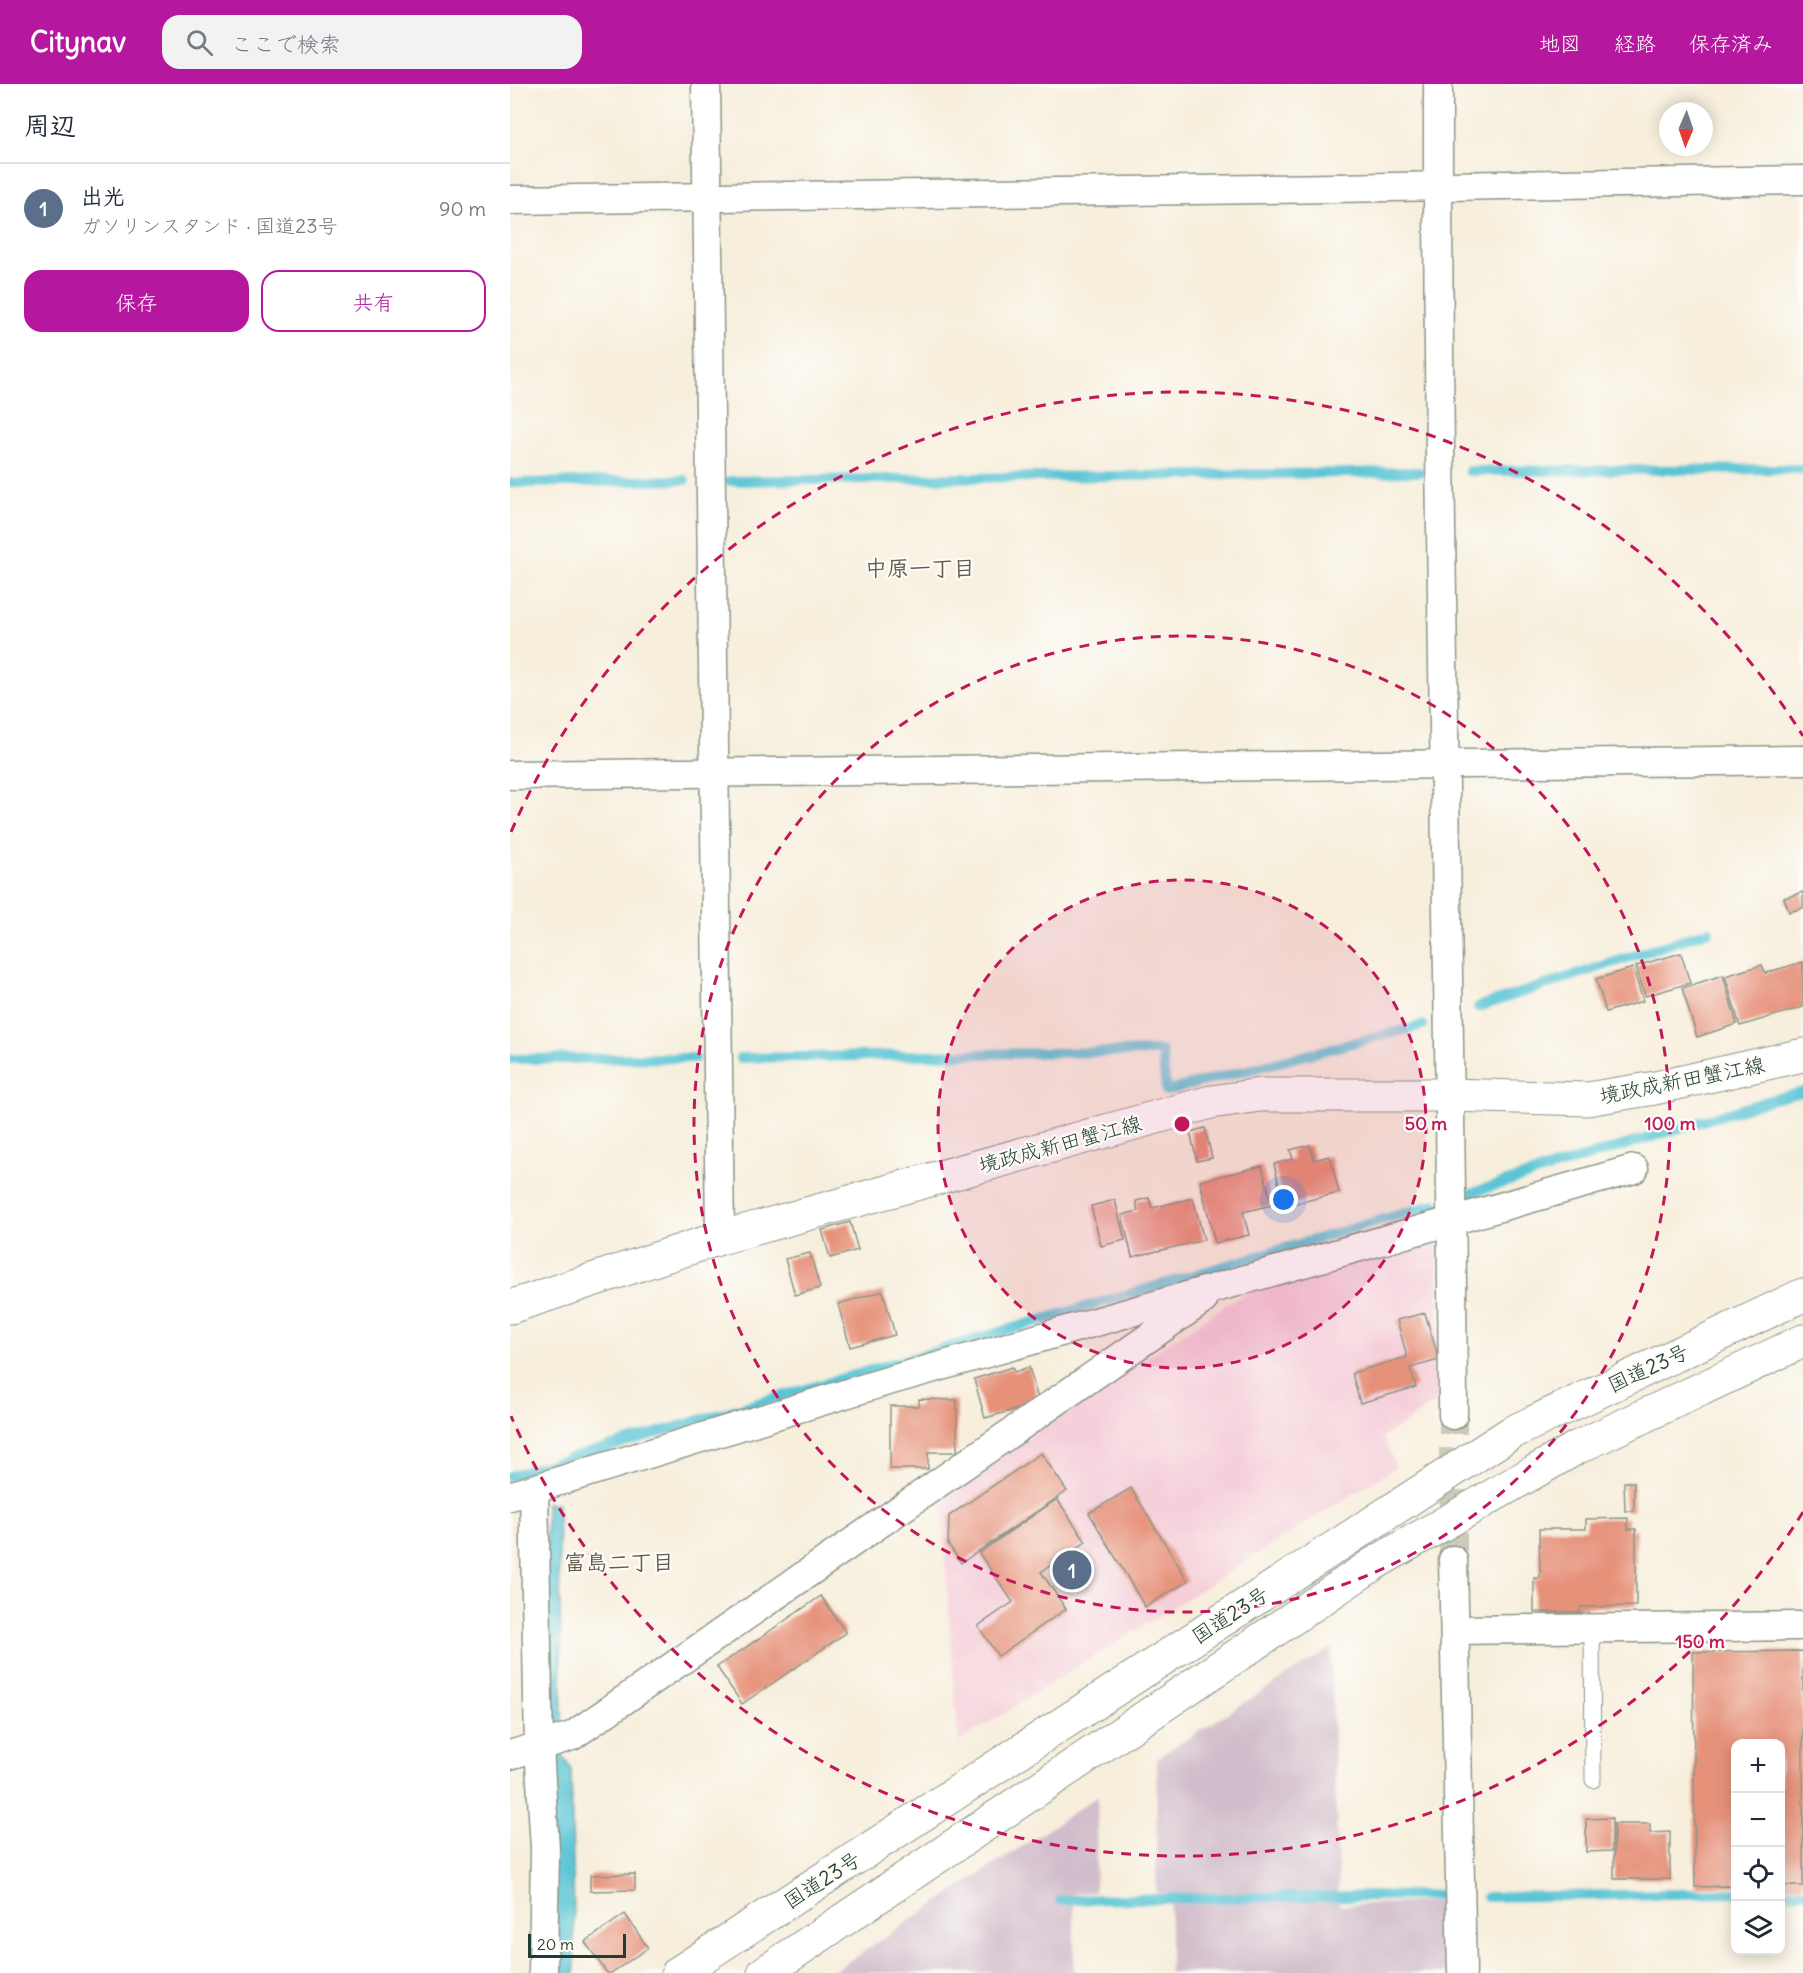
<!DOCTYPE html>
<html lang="ja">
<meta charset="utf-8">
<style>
body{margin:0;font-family:Delius,"Klee One",sans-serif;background:#f2f2f3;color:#1f2937}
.controls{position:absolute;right:18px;bottom:18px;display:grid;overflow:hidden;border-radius:12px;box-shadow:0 3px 15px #0003}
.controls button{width:54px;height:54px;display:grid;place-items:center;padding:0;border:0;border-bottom:2px solid #e0e1e3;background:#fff;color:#1f2937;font:30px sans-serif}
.compass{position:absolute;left:1149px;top:18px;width:54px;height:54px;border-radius:50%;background:#fff;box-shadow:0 3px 15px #0003;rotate:182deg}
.scale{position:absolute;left:18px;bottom:15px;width:98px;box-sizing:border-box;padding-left:6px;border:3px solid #1f3d34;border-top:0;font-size:16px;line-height:21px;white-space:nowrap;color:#1f3d34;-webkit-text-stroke:4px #fdfcf7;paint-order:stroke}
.you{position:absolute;left:774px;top:1116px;width:21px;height:21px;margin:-15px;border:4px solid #fff;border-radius:50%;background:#1a73e8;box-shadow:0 0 0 9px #1a73e833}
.badge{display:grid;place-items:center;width:39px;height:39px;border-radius:50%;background:#b5179e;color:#fff;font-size:20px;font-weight:700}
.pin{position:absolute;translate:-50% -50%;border:3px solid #fff;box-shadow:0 2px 6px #0006}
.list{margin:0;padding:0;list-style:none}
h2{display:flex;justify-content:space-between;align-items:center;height:78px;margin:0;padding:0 24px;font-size:26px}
h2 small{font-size:20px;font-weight:400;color:#747a83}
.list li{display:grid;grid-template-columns:39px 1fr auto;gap:18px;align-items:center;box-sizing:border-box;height:90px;padding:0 24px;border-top:2px solid #e0e1e3}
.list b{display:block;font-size:22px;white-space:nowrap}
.list p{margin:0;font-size:20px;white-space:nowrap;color:#747a83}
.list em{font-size:20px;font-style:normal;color:#747a83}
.actions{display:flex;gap:12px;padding:18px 24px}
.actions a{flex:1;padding:14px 0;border:2px solid #b5179e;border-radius:18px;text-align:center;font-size:21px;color:#b5179e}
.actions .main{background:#b5179e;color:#fff}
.icon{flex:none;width:33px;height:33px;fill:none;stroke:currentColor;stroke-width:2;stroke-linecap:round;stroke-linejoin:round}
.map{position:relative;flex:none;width:1293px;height:1889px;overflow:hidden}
header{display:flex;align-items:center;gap:36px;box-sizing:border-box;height:84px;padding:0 30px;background:#b5179e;color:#fff}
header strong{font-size:28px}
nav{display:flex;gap:33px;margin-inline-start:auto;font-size:21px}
.search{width:420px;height:54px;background:#f2f2f3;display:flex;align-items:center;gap:15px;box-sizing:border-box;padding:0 21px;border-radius:18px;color:#747a83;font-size:22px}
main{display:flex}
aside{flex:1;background:#fff}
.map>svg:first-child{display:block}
.built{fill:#f5cfda}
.industrial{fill:#d1bdcb}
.water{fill:#5bc5d5;stroke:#3d8184;stroke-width:1.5}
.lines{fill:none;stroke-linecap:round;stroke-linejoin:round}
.stream{stroke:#5bc5d5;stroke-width:10}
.building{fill:#e6927a}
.street-tunnel{stroke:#cccbba;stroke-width:28;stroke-dasharray:28 14;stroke-linecap:butt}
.lane-casing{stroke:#8b9688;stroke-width:17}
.street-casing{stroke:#8b9688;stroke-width:31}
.secondary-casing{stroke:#8b9688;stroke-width:35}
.highway-casing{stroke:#8b9688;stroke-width:35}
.lane{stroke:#fff;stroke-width:15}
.street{stroke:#fff;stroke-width:28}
.secondary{stroke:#fff;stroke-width:33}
.highway{stroke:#fff;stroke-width:33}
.ring{fill:none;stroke:#c2185b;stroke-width:3;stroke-dasharray:10 8}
.labels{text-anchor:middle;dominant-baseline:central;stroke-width:4.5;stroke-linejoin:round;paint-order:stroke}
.street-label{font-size:21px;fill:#1f3d34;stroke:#fdfcf7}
.neighbourhood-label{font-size:22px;font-weight:bold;fill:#655b4c;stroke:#fdfcf7}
.centre{fill:#c2185b;stroke:#fdfcf7;stroke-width:3}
.ring-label{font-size:18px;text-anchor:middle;font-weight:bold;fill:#c2185b;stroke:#fdfcf7;stroke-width:4.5;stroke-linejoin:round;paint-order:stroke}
</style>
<header>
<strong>Citynav</strong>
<div class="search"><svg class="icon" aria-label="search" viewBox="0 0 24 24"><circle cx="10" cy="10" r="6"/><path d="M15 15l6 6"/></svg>ここで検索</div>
<nav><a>地図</a><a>経路</a><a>保存済み</a></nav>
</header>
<main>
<aside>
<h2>周辺<small></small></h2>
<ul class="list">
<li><span class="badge" style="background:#5c6f8a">1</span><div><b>出光</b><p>ガソリンスタンド · 国道23号</p></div><em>90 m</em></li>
</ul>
<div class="actions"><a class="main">保存</a><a>共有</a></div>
</aside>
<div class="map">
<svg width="1293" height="1889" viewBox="0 0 1293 1889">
<rect width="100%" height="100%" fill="#fdfcf7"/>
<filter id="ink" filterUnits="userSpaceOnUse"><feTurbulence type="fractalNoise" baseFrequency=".0167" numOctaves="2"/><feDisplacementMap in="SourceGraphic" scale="12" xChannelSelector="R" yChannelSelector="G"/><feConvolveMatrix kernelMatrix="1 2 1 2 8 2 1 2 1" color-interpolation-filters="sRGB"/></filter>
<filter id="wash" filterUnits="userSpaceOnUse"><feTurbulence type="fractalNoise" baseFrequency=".008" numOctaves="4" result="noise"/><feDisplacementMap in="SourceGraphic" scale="24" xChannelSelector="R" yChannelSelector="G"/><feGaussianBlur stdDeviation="1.35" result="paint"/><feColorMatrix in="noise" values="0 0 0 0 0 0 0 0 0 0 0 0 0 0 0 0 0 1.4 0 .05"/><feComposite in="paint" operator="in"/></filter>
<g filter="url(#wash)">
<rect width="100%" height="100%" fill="#f7eedc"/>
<polygon class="built" points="927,1153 930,1315 891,1342 873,1353 886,1383 448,1658 431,1413 718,1219 746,1206"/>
<g class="industrial">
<polygon points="821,1564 829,1821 937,1817 938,1889 660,1889 660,1809 646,1809 647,1674"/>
<polygon points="588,1712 585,1808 564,1809 564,1889 321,1889"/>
</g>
<polygon class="water" points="36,1419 48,1419 53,1672 61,1685 65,1889 44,1889"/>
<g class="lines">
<g class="stream">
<polyline points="959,387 1293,385"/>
<polyline points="219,397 909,388"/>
<polyline points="0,399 175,396"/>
<polyline points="968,923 1199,847"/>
<polyline points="230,974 652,967 656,1007 913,941"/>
<polyline points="0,975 185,974"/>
<polyline points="961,1109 1267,1014 1293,1008"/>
<polyline points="0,1392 925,1120"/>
<polyline points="1270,1809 1293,1808"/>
<polyline points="977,1813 1226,1809"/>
<polyline points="550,1816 935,1811"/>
</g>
</g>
<g id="blocks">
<g class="building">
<polygon points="1293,808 1293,824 1279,828 1274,814"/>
<polygon points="1171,869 1180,899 1135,912 1126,882"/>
<polygon points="1293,878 1293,923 1230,942 1215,892 1252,881 1255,889"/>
<polygon points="1123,884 1133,917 1096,928 1086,895"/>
<polygon points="1213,891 1227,940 1187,953 1172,904"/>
<polygon points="695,1044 702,1074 687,1077 680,1048"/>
<polygon points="800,1061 804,1076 820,1072 829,1109 774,1122 764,1080 783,1075 780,1066"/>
<polygon points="752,1082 762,1121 733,1128 739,1151 705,1159 690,1097"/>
<polygon points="639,1114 642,1124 683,1114 694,1156 622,1173 612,1131 628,1127 626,1117"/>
<polygon points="605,1116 615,1156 591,1162 581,1122"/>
<polygon points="340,1138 348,1166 320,1174 312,1146"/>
<polygon points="300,1169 310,1204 285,1211 275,1175"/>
<polygon points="373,1207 385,1251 340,1263 328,1220"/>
<polygon points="915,1229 929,1276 900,1284 906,1303 850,1319 842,1289 897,1273 887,1236"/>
<polygon points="502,1283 504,1288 519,1283 529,1319 475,1334 464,1295"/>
<polygon points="409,1315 447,1316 447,1368 418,1368 418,1385 380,1385 380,1322 409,1322"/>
<polygon points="531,1369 557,1407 451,1479 438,1460 439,1432"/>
<polygon points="1114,1398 1124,1398 1124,1427 1115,1427"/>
<polygon points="621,1404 678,1497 635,1523 579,1429"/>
<polygon points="547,1415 576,1458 531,1488 556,1525 488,1572 468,1542 503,1518 469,1469"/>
<polygon points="1118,1434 1118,1445 1126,1445 1126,1522 1070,1523 1070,1528 1024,1528 1024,1494 1030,1494 1029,1445 1076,1445 1076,1435"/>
<polygon points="311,1512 336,1549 232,1620 207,1583"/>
<polygon points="1293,1567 1293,1802 1270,1802 1270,1660 1226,1660 1226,1802 1185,1803 1183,1568"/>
<polygon points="1102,1734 1102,1767 1076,1768 1076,1735"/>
<polygon points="1104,1740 1140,1740 1140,1749 1160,1748 1160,1795 1104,1795"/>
<polygon points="125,1790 125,1806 80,1807 80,1791"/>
<polygon points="115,1830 138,1864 101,1889 97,1889 75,1858"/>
</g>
</g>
</g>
<g filter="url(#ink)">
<use href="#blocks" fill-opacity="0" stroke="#8b9688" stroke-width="1.5"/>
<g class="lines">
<polyline class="street-tunnel" points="943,1476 943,1331"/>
<defs>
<polyline id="lane" points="1082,1545 1083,1696"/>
<g id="street">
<polyline points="196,0 210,1154"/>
<path d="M928,0C927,444 941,888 943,1331"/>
<path d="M0,116C431,113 862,102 1293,96"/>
<polyline points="0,691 1293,676"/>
<polyline points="24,1405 29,1663 35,1765 33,1889"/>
<polyline points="0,1412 371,1299 1124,1085"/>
<polyline points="943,1476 952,1889"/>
<polyline points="945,1546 1293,1542"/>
<polyline points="0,1671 62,1652 693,1216"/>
</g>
<polyline id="secondary" points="0,1223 210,1154 701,1018 750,1011 941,1011 1077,1015 1145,1004 1293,971"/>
<g id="highway">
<polyline points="168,1889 1001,1349 1293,1211"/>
<polyline points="254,1889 865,1479 1066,1364 1293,1257"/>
</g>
</defs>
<use href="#lane" class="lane-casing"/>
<use href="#street" class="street-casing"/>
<use href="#secondary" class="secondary-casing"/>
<use href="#highway" class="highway-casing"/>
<use href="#lane" class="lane"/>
<use href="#street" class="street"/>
<use href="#secondary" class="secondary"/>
<use href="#highway" class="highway"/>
</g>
</g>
<circle cx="672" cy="1040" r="244" fill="#c2185b" fill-opacity=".12"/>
<g class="ring">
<circle cx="672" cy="1040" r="244"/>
<circle cx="672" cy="1040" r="488"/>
<path d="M1293 1428A732 732 0 0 1 1 1332M1 748A732 732 0 0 1 1293 652"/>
</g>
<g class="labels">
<g class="street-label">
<text transform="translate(1172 996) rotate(-11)">境政成新田蟹江線</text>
<text transform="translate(550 1060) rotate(-15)">境政成新田蟹江線</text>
<text transform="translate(1138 1284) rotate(-25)">国道23号</text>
<text transform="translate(720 1531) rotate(-33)">国道23号</text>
<text transform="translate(312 1796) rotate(-33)">国道23号</text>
</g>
<g class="neighbourhood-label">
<text x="410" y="484">中原一丁目</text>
<text x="109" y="1478">富島二丁目</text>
</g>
</g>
<circle cx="672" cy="1040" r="9" class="centre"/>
<g class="ring-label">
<text x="916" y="1046">50 m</text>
<text x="1160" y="1046">100 m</text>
<text x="1190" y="1564">150 m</text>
</g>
</svg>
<div class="controls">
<button>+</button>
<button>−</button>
<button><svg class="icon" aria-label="locate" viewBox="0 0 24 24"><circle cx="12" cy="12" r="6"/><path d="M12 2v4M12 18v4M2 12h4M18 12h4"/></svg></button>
<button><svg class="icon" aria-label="layers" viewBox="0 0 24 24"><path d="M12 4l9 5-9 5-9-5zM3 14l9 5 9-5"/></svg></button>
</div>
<svg class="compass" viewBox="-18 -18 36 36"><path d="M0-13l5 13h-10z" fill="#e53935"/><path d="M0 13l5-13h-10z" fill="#747a83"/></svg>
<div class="scale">20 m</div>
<div class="you"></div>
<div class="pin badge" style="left:562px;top:1486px;background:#5c6f8a">1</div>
</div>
</main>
